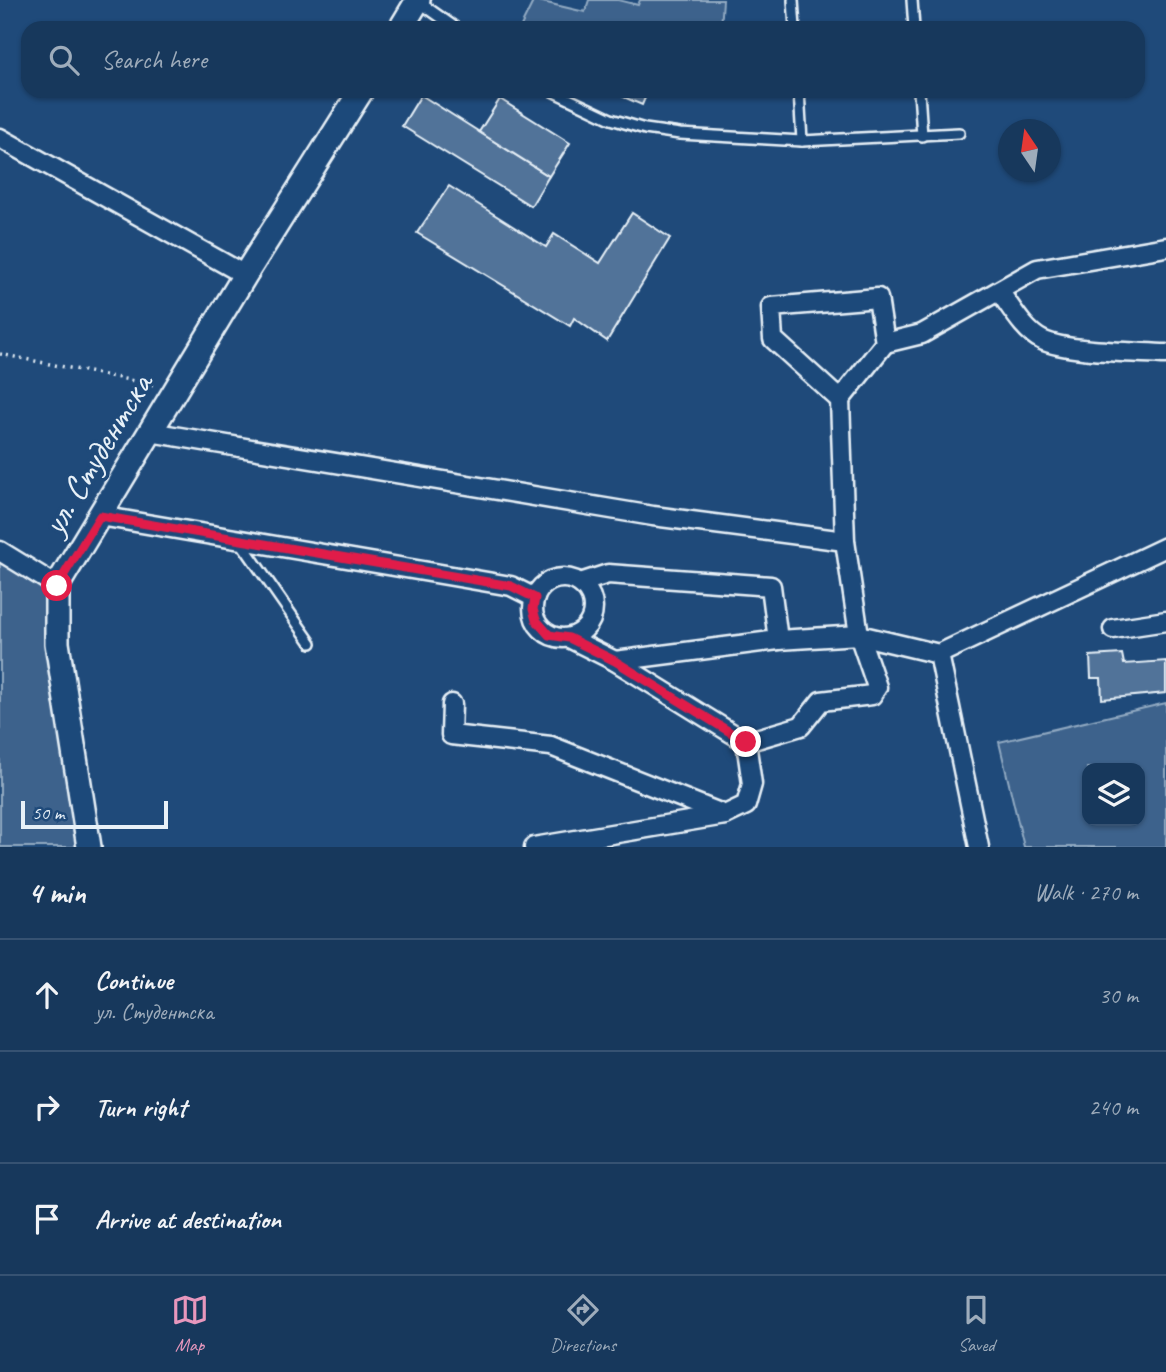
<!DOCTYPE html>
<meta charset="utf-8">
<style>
body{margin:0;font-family:Caveat,sans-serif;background:#244365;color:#f1f3f6}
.controls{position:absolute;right:21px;bottom:21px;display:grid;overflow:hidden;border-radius:14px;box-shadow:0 2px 5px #0004}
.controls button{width:63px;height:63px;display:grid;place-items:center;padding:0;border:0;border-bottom:2px solid #365272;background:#17385c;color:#f1f3f6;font:35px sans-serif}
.compass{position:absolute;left:998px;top:119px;width:63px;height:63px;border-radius:50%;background:#17385c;box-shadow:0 2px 5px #0004;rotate:347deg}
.scale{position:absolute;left:21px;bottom:18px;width:147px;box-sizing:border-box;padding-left:7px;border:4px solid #e8f1f8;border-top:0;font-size:19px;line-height:24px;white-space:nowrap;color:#e8f1f8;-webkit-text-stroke:5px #1f4a7a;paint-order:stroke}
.stop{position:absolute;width:21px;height:21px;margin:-16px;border:5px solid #e11d48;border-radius:50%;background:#fff}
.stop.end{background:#e11d48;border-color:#fff;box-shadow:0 2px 7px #0008}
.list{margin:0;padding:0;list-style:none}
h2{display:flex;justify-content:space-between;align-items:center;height:91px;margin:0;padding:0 28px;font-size:30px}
h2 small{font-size:23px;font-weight:400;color:#9eacbb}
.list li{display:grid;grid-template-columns:46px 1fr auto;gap:21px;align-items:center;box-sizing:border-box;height:112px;padding:0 28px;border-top:2px solid #365272}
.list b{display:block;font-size:26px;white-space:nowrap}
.list p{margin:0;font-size:23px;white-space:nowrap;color:#9eacbb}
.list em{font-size:23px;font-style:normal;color:#9eacbb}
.icon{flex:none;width:38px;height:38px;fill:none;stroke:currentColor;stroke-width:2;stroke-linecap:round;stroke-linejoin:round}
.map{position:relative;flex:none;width:1166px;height:847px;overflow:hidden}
.search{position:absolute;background:#17385c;box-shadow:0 2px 5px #0004;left:21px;right:21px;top:21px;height:77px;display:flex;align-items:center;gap:18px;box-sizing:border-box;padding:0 24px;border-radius:21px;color:#9eacbb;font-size:26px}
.sheet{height:427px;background:#17385c}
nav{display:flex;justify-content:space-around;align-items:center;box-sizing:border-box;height:98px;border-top:2px solid #365272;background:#17385c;font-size:19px;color:#9eacbb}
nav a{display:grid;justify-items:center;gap:4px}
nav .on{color:#e797bd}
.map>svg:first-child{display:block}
.green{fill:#3c628c;stroke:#92aac2;stroke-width:2;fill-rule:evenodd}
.building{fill:#517399;stroke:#e8f1f8;stroke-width:2}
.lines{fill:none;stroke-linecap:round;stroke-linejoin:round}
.service-casing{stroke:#e8f1f8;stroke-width:14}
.minor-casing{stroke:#e8f1f8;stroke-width:23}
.tertiary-casing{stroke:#e8f1f8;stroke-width:28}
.path{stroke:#e8f1f8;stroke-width:3.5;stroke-dasharray:2 5;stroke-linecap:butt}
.service{stroke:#1f4a7a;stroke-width:9}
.minor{stroke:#1f4a7a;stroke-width:18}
.tertiary{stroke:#1f4a7a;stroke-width:23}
.route{stroke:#e11d48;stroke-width:9}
.labels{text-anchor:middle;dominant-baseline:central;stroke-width:7;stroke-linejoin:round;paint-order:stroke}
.street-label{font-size:35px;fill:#e8f1f8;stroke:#1f4a7a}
</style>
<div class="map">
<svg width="1166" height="847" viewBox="0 0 1166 847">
<rect width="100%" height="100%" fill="#1f4a7a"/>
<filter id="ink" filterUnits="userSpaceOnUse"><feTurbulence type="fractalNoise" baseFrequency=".0143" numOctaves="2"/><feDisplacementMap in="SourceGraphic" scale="14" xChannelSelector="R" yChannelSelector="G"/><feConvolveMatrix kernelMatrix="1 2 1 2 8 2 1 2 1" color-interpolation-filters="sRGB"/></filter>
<g filter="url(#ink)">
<g class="green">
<polygon points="534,0 585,12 589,0 618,0 638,5 640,0 723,0 721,28 520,28"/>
<polygon points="0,551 57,586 91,847 0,847"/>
<path d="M1166,703V847H1024L999,742ZM1140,768V821H1087V768Z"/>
</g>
<g class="building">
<polygon points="610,91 648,91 642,105"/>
<polygon points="421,95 549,176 531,206 402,126"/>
<polygon points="500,99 570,143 549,176 479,132"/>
<polygon points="449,186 546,247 554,234 600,263 632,213 670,238 607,341 574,318 570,326 417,233"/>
<polygon points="1122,654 1124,664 1166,661 1166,693 1102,699 1101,678 1091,678 1090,656"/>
</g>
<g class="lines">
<defs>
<g id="service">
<polyline points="793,0 795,28"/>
<polyline points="912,0 914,28"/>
<polyline points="419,2 456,28"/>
<polyline points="552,91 611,119 645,129 680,134 802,141 959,133"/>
<polyline points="799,91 802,141"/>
<polyline points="919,91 922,136"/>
<polyline points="240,541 311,643"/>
</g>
<g id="minor">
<polyline points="0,138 245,275"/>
<path d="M999,291C1011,307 1024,331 1042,340C1066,352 1136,352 1166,354"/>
<polyline points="885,343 922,334 1037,269 1166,247"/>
<polyline points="150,432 653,516 845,541"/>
<polyline points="100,516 511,586 535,598"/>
<polyline points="0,551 57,586"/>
<circle cx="563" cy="608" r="30"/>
<polyline points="580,583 608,574 771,586 778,640"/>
<polyline points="1113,629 1166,621"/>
<polyline points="569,638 615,661 746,742 801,726 821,701 872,695 877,687 859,635 845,541 840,400 773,339 771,307 878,298 885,343 840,400"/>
<polyline points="615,661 778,640 859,635 939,654"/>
<polyline points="452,704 451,735 551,746 725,815 746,805 752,784 746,742"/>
<polyline points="534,847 725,815"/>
<polyline points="979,847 939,654 1166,547"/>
</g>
<g id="tertiary">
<polyline points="401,28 418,0"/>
<polyline points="89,847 57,643 57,586 245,275 361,91"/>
</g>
</defs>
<use href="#service" class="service-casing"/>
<use href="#minor" class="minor-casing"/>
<use href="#tertiary" class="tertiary-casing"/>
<polyline class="path" points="0,354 154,385"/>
<use href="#service" class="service"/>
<use href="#minor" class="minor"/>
<use href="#tertiary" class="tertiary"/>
</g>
</g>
<g class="lines" filter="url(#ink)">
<polyline class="route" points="57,586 100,516 511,586 535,598 533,609 536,620 549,635 569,638 615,661 746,742"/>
</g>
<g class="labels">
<g class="street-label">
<text transform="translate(97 454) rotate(-59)">ул. Студентска</text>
</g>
</g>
</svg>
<div class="controls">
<button><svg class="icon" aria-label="layers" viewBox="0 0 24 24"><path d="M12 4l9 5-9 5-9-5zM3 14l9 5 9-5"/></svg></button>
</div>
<svg class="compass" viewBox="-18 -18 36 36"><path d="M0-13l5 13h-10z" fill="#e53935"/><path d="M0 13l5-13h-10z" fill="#9eacbb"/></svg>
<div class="scale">50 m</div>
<div class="stop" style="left:57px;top:586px"></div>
<div class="stop end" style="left:746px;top:742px"></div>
<div class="search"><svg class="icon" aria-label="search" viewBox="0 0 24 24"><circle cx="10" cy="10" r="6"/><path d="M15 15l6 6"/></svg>Search here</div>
</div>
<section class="sheet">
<h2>4 min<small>Walk · 270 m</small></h2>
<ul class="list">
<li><svg class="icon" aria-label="ahead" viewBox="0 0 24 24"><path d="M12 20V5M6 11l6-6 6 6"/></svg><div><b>Continue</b><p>ул. Студентска</p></div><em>30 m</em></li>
<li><svg class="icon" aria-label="right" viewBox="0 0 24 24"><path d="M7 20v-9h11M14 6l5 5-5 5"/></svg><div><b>Turn right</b></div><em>240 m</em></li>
<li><svg class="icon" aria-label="arrive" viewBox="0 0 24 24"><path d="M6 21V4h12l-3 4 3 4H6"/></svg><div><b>Arrive at destination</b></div></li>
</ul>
</section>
<nav>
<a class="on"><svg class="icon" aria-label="map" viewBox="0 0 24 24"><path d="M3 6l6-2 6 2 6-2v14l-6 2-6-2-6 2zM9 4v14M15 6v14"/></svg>Map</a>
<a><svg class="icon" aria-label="directions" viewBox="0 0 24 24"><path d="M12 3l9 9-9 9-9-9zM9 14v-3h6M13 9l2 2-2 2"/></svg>Directions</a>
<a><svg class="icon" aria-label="saved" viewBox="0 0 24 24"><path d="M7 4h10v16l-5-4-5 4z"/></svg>Saved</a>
</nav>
